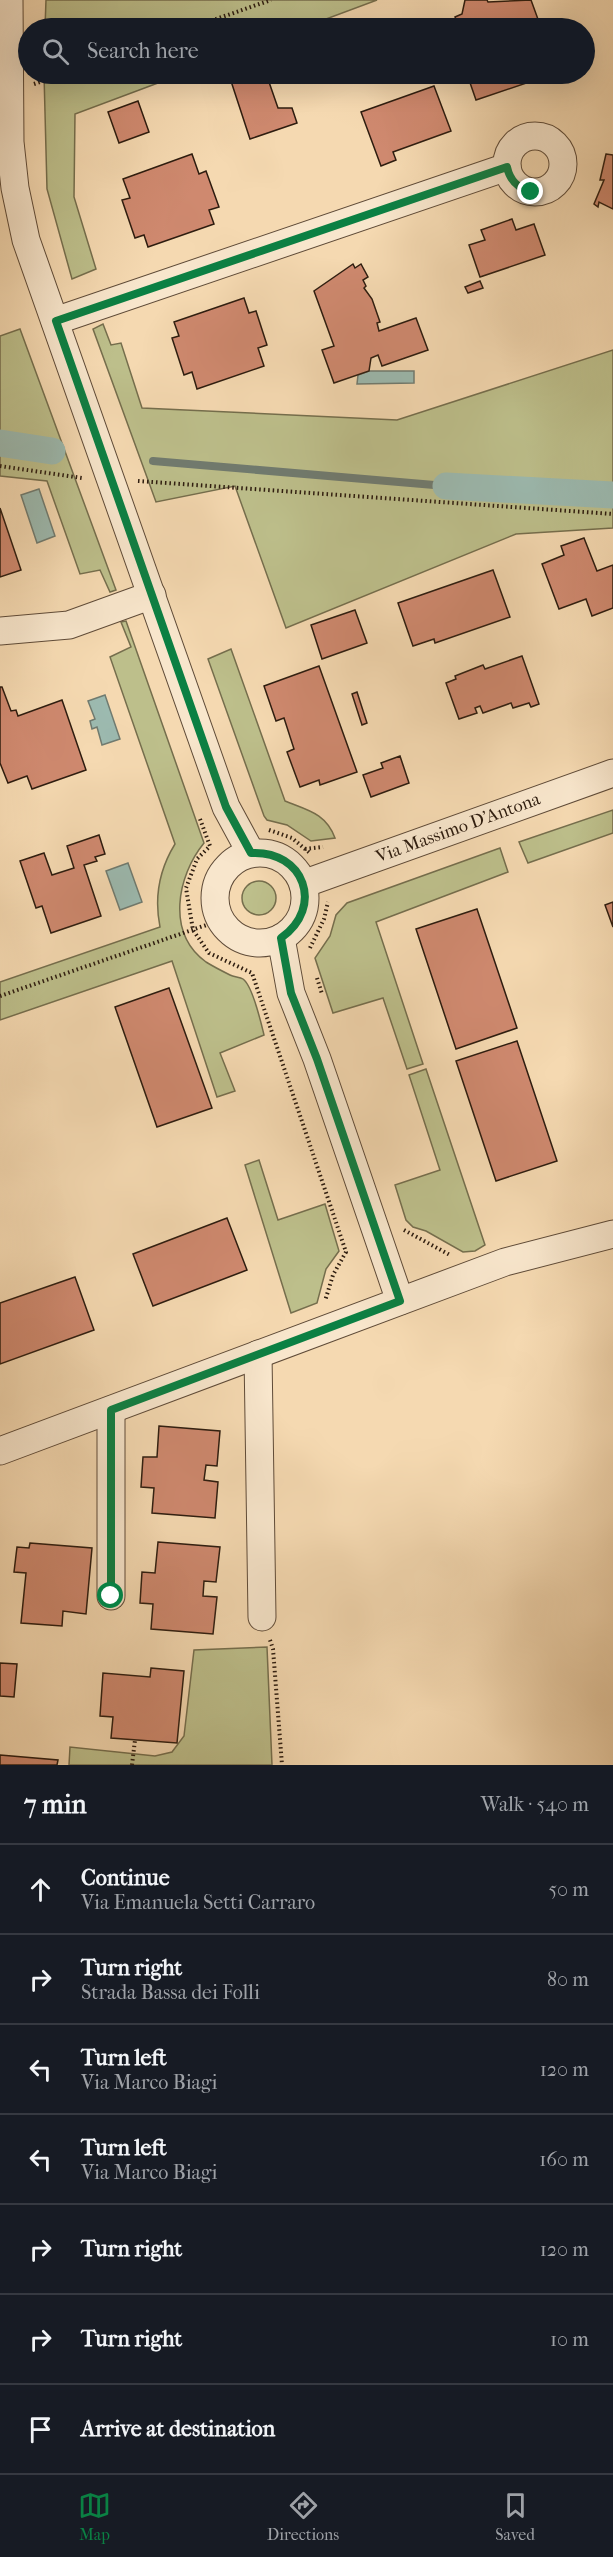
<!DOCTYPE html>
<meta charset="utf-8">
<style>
body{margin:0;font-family:"IM FELL French Canon",serif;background:#20242c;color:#f1f3f6}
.stop{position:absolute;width:18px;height:18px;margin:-14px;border:4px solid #0b8043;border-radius:50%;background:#fff}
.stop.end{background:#0b8043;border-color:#fff;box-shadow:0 2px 6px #0008}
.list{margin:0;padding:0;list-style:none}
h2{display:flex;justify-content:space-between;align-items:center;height:78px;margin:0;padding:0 24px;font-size:26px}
h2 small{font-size:20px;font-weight:400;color:#9ea1a6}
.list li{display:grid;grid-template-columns:39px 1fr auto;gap:18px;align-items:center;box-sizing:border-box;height:90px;padding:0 24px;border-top:2px solid #363941}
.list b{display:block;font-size:22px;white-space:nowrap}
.list p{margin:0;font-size:20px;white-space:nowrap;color:#9ea1a6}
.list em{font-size:20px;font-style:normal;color:#9ea1a6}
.icon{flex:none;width:33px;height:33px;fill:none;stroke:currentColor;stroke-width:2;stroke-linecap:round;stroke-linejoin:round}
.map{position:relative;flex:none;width:613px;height:1765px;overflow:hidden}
.search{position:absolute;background:#171b24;box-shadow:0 6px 24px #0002;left:18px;right:18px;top:18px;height:66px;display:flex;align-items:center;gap:15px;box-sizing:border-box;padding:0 21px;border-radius:33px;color:#9ea1a6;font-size:22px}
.sheet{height:708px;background:#171b24}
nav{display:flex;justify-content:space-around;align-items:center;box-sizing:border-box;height:84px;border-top:2px solid #363941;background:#171b24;font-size:16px;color:#9ea1a6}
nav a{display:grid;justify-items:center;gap:3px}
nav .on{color:#0b8043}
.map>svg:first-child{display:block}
.green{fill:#bdbf8b;stroke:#756e4d;stroke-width:1.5}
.water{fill:#9cbab0;stroke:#707b70;stroke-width:1.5}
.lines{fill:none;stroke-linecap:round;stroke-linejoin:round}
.stream{stroke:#707b70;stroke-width:8}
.canal{stroke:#9cbab0;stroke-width:27}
.building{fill:#cf896f;stroke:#2d1c0f;stroke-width:1.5}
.minor-casing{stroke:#5f4b38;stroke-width:29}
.path{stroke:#2d1c0f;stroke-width:4;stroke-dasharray:1.5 3;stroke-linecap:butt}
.minor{stroke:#f8e6cc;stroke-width:27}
.route{stroke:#0b8043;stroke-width:8}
.labels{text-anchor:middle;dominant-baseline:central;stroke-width:4.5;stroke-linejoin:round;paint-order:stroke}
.street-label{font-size:18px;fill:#2d1c0f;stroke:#f8e6cc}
</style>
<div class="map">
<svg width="613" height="1765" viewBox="0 0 613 1765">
<rect width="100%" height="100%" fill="#f5d9b1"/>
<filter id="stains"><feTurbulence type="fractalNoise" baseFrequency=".00333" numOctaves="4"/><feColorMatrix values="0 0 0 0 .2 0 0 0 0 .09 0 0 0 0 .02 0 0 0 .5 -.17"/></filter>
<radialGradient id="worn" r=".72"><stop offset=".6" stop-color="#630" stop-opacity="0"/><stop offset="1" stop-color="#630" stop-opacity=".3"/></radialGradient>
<g class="green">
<polygon points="46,0 377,0 302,28 45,28"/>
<polygon points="44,74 182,74 75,114 74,197 96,269 72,279 47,189"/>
<polygon points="103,324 111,345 121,343 142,408 397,420 613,350 613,528 516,534 286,628 235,486 156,502 93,329"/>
<polygon points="20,329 116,590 110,592 100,570 80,574 47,481 0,476 0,336"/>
<path d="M126,621L204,843C177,876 166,933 206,962C214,967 222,971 230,975C234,977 240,977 243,979C253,986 261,1023 264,1035L220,1053L235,1091L217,1097L172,961L0,1020V982L160,927C154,897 159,870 175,844L110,657L131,647L121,622Z"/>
<path d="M231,649L285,801C307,810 326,813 335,838L311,841L287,825L267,820L264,816L208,659Z"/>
<polygon points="613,810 613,833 528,863 519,842"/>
<polygon points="500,848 508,872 376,922 423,1064 407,1069 383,998 333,1013 315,958 330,936 336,915 347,903"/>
<circle cx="259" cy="898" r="17"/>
<polygon points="426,1069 485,1245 475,1251 463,1252 426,1231 413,1227 406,1220 395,1185 440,1170 409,1075"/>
<polygon points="259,1160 278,1220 325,1204 339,1251 326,1269 317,1303 291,1313 245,1165"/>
<polygon points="267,1647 272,1765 69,1765 70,1747 155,1756 172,1752 184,1736 194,1650"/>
</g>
<g class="water">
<polygon points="369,371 414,371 414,383 357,384 358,375"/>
<polygon points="39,489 55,536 37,543 21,495"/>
<polygon points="105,695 120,739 102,745 97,727 92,729 90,721 95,719 88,701"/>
<polygon points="128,863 142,902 120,910 106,871"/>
</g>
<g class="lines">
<polyline class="stream" points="153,461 446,486"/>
<g class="canal">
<polyline points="0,443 52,451"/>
<polyline points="446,486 613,495"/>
</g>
</g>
<g class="building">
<polygon points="465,0 487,0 488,2 531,0 539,22 533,24 535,28 459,28 455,17 462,14"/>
<polygon points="234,74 268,74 269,82 278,108 292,108 297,123 250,139 229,75"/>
<polygon points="467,74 553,74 476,100"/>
<polygon points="434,86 451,131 393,152 396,160 381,166 361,112"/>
<polygon points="138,101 149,132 119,143 108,112"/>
<polygon points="192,154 199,174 206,171 219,207 209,210 214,224 148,247 144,235 135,238 122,200 130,198 123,179"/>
<polygon points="606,154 613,155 613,209 599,202 598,207 594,204 604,180 600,180"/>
<polygon points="512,219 516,230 534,224 545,255 480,277 469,245 485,240 481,230"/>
<polygon points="353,264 355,268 361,264 368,277 363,280 366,286 364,288 372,299 380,322 377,323 379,331 416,318 428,350 382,366 378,355 371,358 369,371 334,383 322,350 334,346 314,291"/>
<polygon points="480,281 483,288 468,293 465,287"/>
<polygon points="244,298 249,313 256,311 267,345 258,348 264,366 197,389 192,372 184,375 172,338 179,336 174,322"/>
<polygon points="0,508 21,570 0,577"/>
<polygon points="584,538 597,571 613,565 613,608 592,616 586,599 559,609 542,564 564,555 561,546"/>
<polygon points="493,570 510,617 435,643 434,639 413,646 398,603"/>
<polygon points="355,610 367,643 322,659 311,625"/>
<polygon points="522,656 539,704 531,707 529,703 513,708 511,703 483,713 480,706 475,708 477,713 459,719 446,683 456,679 455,676 483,665 485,669"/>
<polygon points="319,666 357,772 320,785 319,780 300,787 287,752 294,749 284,718 276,721 264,686"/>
<polygon points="0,687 2,687 11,711 16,710 18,716 62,700 86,770 32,789 27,776 8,783 0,763"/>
<polygon points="357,692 367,723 362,725 352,694"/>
<polygon points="400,756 409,783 371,797 363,775 383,768 381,763"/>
<polygon points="99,835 105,854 95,857 97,861 84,865 101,916 51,933 42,906 36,908 20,861 44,853 52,875 74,868 67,846"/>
<polygon points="613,902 613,927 605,905"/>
<polygon points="477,909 517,1028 456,1049 416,929"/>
<polygon points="169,988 212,1108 157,1127 115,1007"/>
<polygon points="517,1041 557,1161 496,1181 456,1061"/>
<polygon points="227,1218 247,1270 153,1306 133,1254"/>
<polygon points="75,1277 94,1330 0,1364 0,1303"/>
<polygon points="159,1426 220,1431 217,1466 206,1465 204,1480 218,1482 215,1518 152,1513 154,1488 141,1487 143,1457 157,1457"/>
<polygon points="158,1542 220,1547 216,1582 204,1581 203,1596 217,1597 213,1634 151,1629 153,1604 140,1603 142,1572 155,1573"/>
<polygon points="30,1543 92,1548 86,1614 63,1611 62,1626 21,1623 26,1573 14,1572 17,1547 29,1548"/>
<polygon points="0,1663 17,1664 14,1697 0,1696"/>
<polygon points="151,1668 184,1671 177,1743 111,1738 113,1717 100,1716 103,1673 150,1677"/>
<polygon points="0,1755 58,1760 57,1765 0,1765"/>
</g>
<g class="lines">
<defs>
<g id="minor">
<polyline points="9,0 10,142 15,188 26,240 226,807 251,853"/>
<circle cx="535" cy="164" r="28"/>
<polyline points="55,321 507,167"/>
<polyline points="0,631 69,625 152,595"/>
<circle cx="260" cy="898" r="45"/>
<polyline points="303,884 613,773"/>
<polyline points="281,938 291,993 317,1059 400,1301"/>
<polyline points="258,1354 262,1617"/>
<polyline points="0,1451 505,1262 613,1234"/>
<polyline points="111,1596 111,1410"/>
</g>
</defs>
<use href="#minor" class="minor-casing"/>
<g class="path">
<polyline points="190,28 271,0"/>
<polyline points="34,84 63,74"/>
<polyline points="0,466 82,478"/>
<polyline points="138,481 613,514"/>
<polyline points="200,819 210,846 197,859 186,888 193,930 209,953 252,973 346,1252 333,1275 325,1301"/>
<polyline points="269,830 292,838 311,854"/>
<polyline points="305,849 323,847"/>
<polyline points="310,948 324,919 328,902"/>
<polyline points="317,978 322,994"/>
<polyline points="0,996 221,920"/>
<polyline points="404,1230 450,1255"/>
<polyline points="270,1640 273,1649 282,1765"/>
<polyline points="132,1765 135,1740"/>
</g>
<use href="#minor" class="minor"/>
</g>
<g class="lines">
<path class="route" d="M111,1596V1410L400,1301L317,1059L291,993L281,938C325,907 304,850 251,853L226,807L56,321L507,167C510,181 518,188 531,192"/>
</g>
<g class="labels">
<g class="street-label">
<text transform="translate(458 828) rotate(-20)">Via Massimo D'Antona</text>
</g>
</g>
<rect width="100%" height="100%" filter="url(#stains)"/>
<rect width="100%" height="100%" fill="url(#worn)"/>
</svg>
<div class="stop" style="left:111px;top:1596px"></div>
<div class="stop end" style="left:531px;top:192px"></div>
<div class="search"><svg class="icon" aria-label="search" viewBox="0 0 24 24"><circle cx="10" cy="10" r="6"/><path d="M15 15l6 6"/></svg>Search here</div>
</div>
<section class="sheet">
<h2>7 min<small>Walk · 540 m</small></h2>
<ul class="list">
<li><svg class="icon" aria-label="ahead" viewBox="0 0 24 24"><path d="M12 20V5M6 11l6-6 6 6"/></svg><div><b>Continue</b><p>Via Emanuela Setti Carraro</p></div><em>50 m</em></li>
<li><svg class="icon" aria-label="right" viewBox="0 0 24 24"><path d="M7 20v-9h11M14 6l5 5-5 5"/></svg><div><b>Turn right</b><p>Strada Bassa dei Folli</p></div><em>80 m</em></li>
<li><svg class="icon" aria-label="left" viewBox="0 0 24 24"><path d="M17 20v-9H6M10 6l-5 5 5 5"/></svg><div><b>Turn left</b><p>Via Marco Biagi</p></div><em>120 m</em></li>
<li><svg class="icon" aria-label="left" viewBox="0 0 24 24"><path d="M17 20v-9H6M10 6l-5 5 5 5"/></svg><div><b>Turn left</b><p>Via Marco Biagi</p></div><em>160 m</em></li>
<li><svg class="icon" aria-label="right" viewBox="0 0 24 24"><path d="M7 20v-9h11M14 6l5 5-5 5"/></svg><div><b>Turn right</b></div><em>120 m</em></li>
<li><svg class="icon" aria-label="right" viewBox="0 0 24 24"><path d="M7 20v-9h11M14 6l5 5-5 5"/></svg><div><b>Turn right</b></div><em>10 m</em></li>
<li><svg class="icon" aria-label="arrive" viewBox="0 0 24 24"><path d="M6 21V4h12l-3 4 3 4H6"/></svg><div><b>Arrive at destination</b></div></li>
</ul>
</section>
<nav>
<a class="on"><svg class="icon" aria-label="map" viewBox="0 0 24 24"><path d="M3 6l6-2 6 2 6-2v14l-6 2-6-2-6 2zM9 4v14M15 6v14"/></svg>Map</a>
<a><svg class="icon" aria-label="directions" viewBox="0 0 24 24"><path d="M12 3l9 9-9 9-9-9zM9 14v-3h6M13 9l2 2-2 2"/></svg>Directions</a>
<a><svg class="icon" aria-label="saved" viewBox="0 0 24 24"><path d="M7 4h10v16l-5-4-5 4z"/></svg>Saved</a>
</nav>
